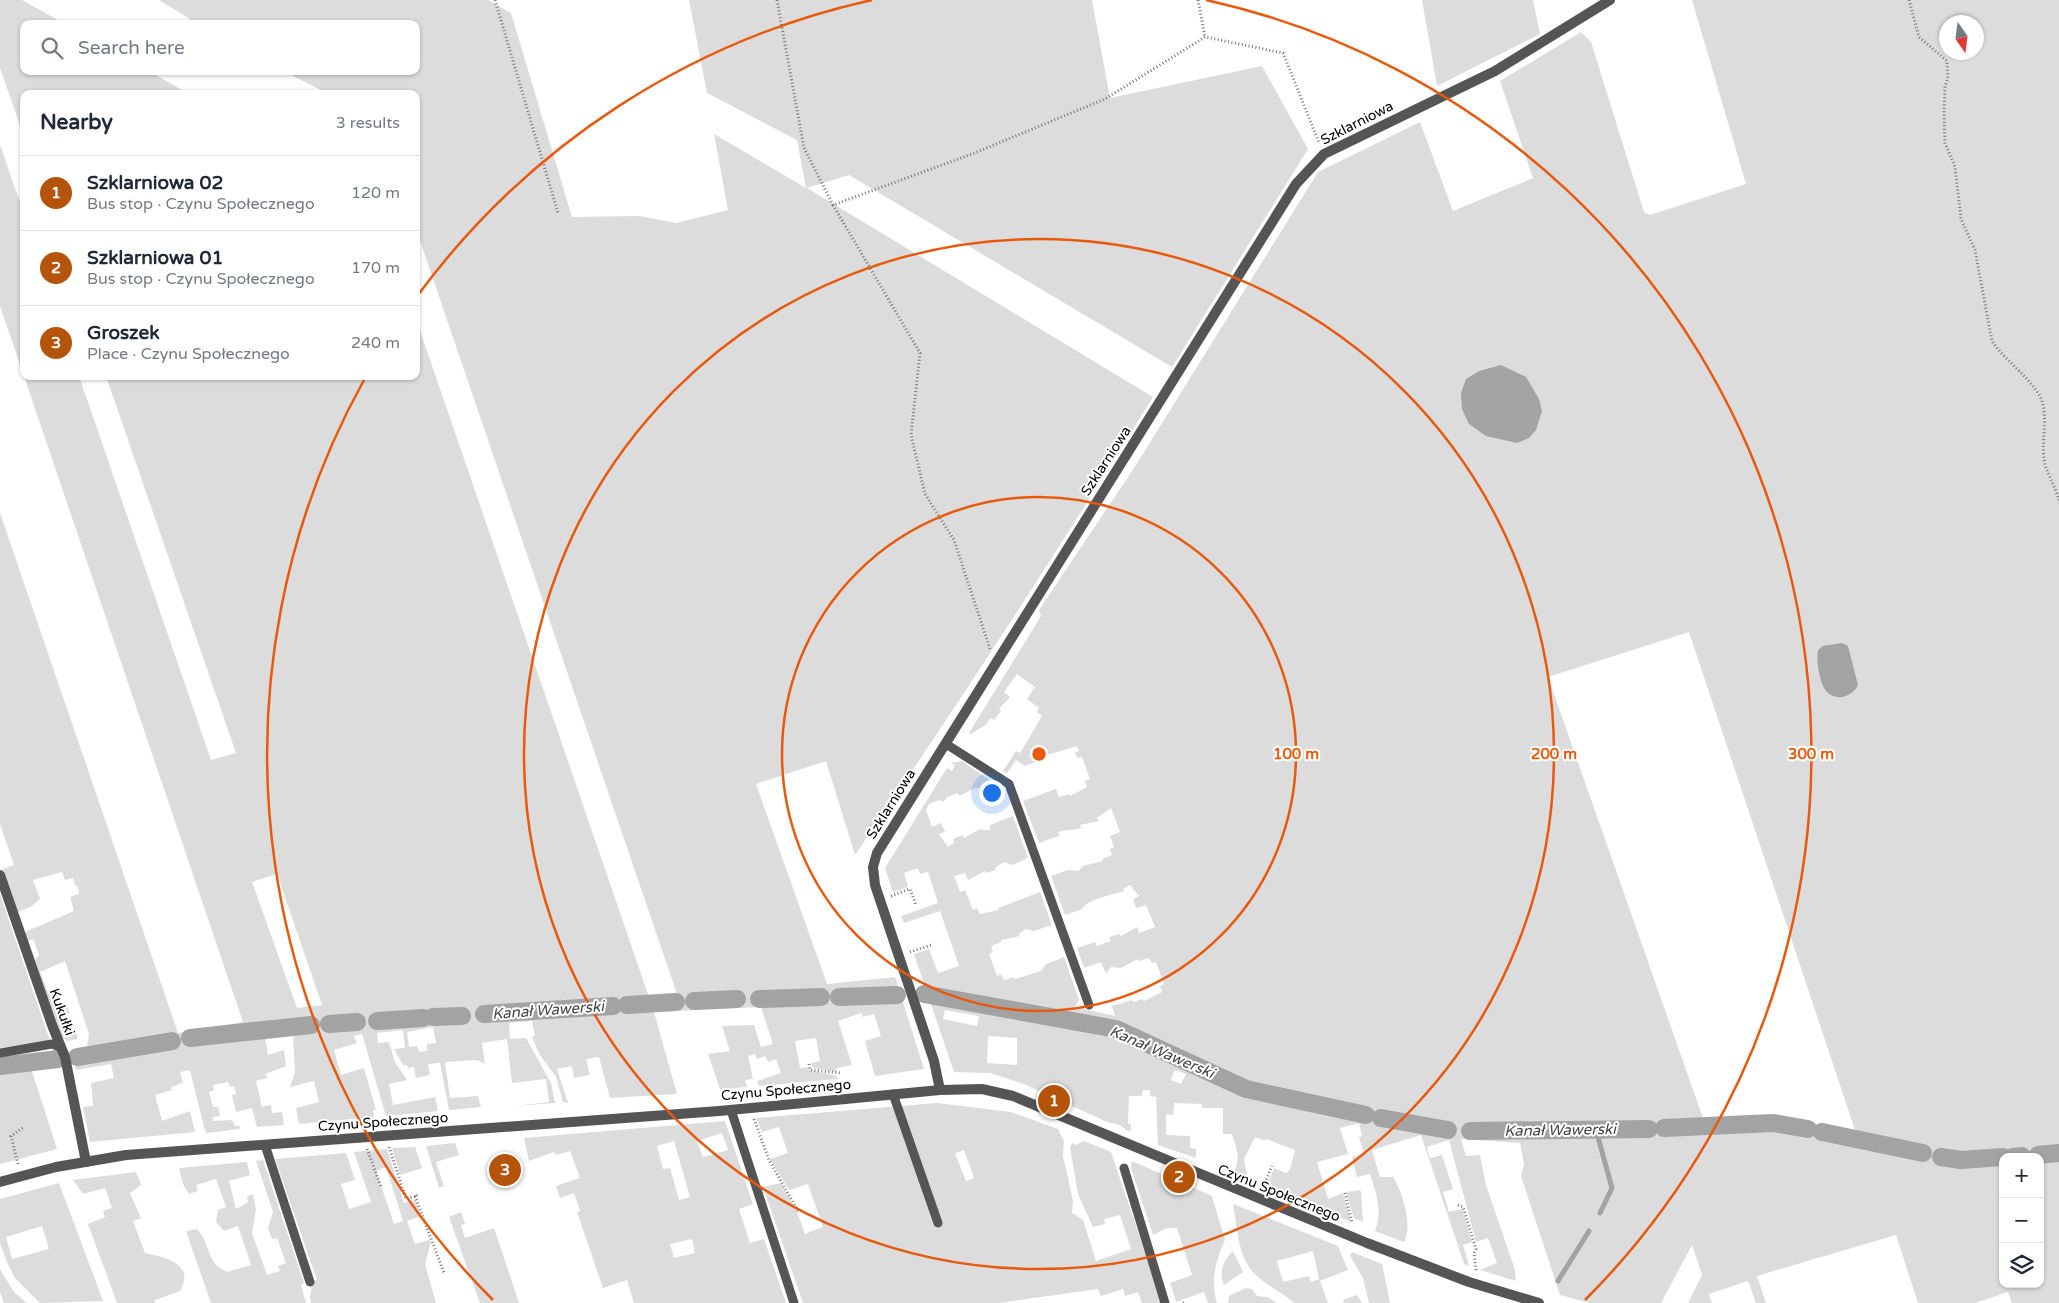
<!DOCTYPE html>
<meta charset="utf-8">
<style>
body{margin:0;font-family:"Varela Round",sans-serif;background:#f6f6f7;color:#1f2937}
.controls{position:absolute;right:15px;bottom:15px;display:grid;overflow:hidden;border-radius:10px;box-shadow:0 1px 4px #0004}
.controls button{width:45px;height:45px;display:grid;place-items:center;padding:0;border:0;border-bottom:1px solid #e0e1e3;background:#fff;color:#1f2937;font:25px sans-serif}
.compass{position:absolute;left:1939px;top:15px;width:45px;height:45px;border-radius:50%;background:#fff;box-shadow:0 1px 4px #0004;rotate:166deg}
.you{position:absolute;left:991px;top:792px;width:18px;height:18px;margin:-12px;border:4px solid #fff;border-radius:50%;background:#1a73e8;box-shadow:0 0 0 8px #1a73e833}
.badge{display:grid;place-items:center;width:32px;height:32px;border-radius:50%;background:#b45309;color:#fff;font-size:16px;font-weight:700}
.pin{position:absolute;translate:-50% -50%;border:2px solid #fff;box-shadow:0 1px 5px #0006}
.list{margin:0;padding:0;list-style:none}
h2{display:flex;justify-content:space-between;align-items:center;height:65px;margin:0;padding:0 20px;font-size:21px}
h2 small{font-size:16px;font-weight:400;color:#747a83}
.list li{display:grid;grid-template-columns:32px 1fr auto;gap:15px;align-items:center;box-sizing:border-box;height:75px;padding:0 20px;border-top:1px solid #e0e1e3}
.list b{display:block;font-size:19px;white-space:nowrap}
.list p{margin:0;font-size:16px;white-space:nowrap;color:#747a83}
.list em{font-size:16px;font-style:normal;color:#747a83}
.icon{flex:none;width:28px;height:28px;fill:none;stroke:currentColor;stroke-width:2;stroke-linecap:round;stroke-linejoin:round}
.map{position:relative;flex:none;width:2059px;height:1303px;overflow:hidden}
.search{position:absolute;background:#fff;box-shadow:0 1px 4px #0004;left:20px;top:20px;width:400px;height:55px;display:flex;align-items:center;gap:12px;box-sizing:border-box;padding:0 18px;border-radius:10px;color:#747a83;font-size:19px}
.panel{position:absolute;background:#fff;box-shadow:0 1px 4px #0004;left:20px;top:90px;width:400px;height:290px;border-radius:10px}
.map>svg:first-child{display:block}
.green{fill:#dcdcdc;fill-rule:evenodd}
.water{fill:#a3a3a3}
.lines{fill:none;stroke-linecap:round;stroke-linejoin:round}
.stream{stroke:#a3a3a3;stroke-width:5}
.canal{stroke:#a3a3a3;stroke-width:18}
.path{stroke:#777;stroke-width:3;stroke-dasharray:1 2.5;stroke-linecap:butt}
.service{stroke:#555;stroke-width:9}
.minor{stroke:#555;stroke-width:10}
.ring{fill:none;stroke:#e8590c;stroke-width:2.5}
.labels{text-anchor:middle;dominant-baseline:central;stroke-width:4;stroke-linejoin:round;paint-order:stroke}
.street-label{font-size:14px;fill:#000;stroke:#fff}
.water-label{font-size:15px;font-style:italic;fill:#444;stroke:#fff}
.centre{fill:#e8590c;stroke:#fff;stroke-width:2.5}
.ring-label{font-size:15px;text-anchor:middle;font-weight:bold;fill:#e8590c;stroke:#fff;stroke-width:4;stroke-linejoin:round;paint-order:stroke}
</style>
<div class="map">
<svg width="2059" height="1303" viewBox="0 0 2059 1303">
<rect width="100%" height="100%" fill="#fff"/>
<g class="green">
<polygon points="0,0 22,0 65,24 24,24 24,71 149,71 189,94 24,94 24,137 0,68"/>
<path d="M159,0H488L511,13L572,217L640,216L676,223L728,210L714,134L806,188L797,140L707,93L689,0H1092L1110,98L1262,66L1308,149L1172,367L849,175L807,188L1153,397C1057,552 958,705 855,855L826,761L756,784L827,984L895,977L924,1069L875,1076L865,1041L881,1036L874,1014L863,1017L861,1013L838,1021L852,1065L836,1068L837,1072L813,1068L811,1063L820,1061L816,1038L795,1041L800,1068L808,1067L809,1070L837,1076L838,1079L759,1086L757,1081L781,1073L776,1059L768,1062L765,1056L757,1059L755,1054L748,1056L753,1079L745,1080L747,1087L720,1089L708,1054L730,1051L722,1026L754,1025L761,1047L773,1044L761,1007L654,1012L677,1094L610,1098L599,1057L586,1059L590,1075L574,1078L572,1066L557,1069L568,1103L563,1102L556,1077L540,1055L532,1037L535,1036L532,1021L509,1023L510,1039L526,1038L551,1083L555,1103L514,1106L549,1102L546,1079L512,1083L507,1039L482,1043L485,1064L477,1060L445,1062L450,1098L478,1096L481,1107L449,1110L440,1063L428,1064L430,1075L416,1078L414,1067L408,1068L407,1065H403L394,1049L405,1048L403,1030L377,1033L378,1043L389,1042L395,1062L407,1080L389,1084L393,1105L435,1097L438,1111L386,1116L362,1034L354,1036L357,1043L334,1050L341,1075L364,1068L376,1110H373L374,1117L299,1124L296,1108L319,1102L314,1081L290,1087L295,1072L293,1034L265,1036L268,1055L284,1050L286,1066L265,1074L267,1078L256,1081L262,1107L271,1105L272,1113L282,1112L284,1125L257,1127L252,1108L236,1112L232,1095L236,1094L234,1086L230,1087L228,1082L213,1085L214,1090L209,1092L213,1107H218L220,1116L213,1117V1121L232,1120L235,1126H240V1129L207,1133L205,1131L190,1070L180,1072L183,1083L171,1087L172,1090L155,1095L162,1121L190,1111L195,1132L90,1142L83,1107L93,1106L91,1083L114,1078L111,1064L76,1070L72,1052L87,1047L89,1034L65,961L40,972L55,1010L67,1006L70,1013L58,1018L64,1037L77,1032V1039L68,1041L60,1036L35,960L39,955L33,939L28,941L25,932L74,911L70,897L79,894L78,887L75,885L73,878L65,880L62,872L33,880L40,899L32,906L18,912L3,869L14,865L0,824V513L178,1033L243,1022L24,376H79L211,760L236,753L106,376H416V319L650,1000L678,997L416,229V94L370,92L329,94L283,71H416V24H198ZM277,874L322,1005L297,1008L252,882ZM433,1027L436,1043L427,1044V1051L419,1052L417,1046L409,1047L407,1032Z"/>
<polygon points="1422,0 1533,0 1540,34 1437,86"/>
<path d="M1692,0H2059V1303H2012L2008,1292L1975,1303H1918L1896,1235L1757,1276L1766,1303H1756L1748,1281L1709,1294L1712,1303H1688L1702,1275L1692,1245L1661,1303H1590L1560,1295L1521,1176L1524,1164L1520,1143L1461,1139L1466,1156L1480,1155L1486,1185L1515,1270L1516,1281L1480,1270L1497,1263L1488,1238L1476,1242L1449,1140L1427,1147L1430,1158L1442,1155L1453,1189L1443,1192L1449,1212L1462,1209L1472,1242L1463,1245L1469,1266L1464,1264L1421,1135L1372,1150L1380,1177H1393C1403,1193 1413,1226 1404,1242L1375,1231C1383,1210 1376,1194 1370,1174L1357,1177L1352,1157L1364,1154L1359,1137L1362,1136L1359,1123L1340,1128L1348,1154L1317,1162L1328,1199L1343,1193L1351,1222L1267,1187L1274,1168L1286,1173L1290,1170L1295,1150L1266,1139L1265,1141L1255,1137L1244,1159L1248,1180L1233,1172C1242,1160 1236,1147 1232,1134H1223V1108H1202V1104L1174,1103L1173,1115L1166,1114V1135L1190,1136V1148L1196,1149V1158L1158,1145L1156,1097L1150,1096V1090H1143L1142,1096H1129L1128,1124H1131V1130L1127,1131L1120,1125L1107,1122L1024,1084L990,1073L954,1072L914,954L929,949L938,973L959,966L940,911L904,923L901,916L938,903L928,872L920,874L918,868L904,873L908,887L893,892L885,868L947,768L952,771L955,765L950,763L962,761L995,784L984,788H975L959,796L958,793L947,797L943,802L940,800L929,804L926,810L932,827L941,823L945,832L939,834L948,847L954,843L953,839L963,835L964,838L980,829L981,830H990V825L1013,816L1028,858L1012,865L1004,862L995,868L996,870L986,873L985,871L968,880L965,873L954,876L960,892L965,890L973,910L977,908L980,914L999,910L998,908L1040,892L1052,925L1034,931L1026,929L1019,934L1020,936L1001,940V942L991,946L993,952L989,954L997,976L1001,974L1004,980L1014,977L1015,979L1041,971L1046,964L1064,957L1079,1000L1075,1007L1115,1016L1112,1006L1132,1000L1133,1002L1143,999L1144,1001L1162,992L1160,986L1164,984L1156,962L1152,963L1149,958L1139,961L1138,959L1121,968L1111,967L1106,974L1101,962L1084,968L1077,948L1095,942L1097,946L1111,941L1109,937L1119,934L1121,936L1137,927L1139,933L1155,927L1146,905L1136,908L1133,899L1139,896L1130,885L1123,889L1124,891C1115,894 1087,899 1082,909L1065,915L1051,876L1068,870L1078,871L1083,866L1103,861L1102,859L1112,855L1110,849L1114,847L1110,836L1120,832L1111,808L1097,818L1099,821L1080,825L1081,828C1072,831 1067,829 1058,832L1059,836L1039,843L1023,801L1056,789L1059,797L1069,794L1070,796L1087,787L1085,781L1090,779L1082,757L1077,758L1075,752L1079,751L1077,746L1037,758L1038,761L1025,766L1016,760L1007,773L1003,771L1016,751L1020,753L1042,716L1037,712L1039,708L1027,699L1035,687L1017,674L1004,692L1010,697L999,709L1001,711L994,720L991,718L985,725L971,734L969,733L1041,616L1039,610L1136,465L1318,172L1420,122L1453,211L1533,178L1500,81L1581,32L1591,42L1644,212L1650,215L1746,184ZM1946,22H1976V52H1946ZM1689,632L1856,1133H1855L1779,1115L1704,1121L1548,677ZM945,1010L979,1016L977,1026L943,1019ZM988,1036L1017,1038V1065L987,1063ZM1175,1070L1186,1074L1181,1084L1171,1080ZM2003,1157H2040V1284H2003Z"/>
<polygon points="0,145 24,214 24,376 0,306"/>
<polygon points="0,894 50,1041 0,1048"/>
<polygon points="56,1051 59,1067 32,1071 57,1149 0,1164 0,1058"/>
<path d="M937,1103L1011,1112L1058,1129L1064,1141L1063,1156L1073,1201L1072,1213L1083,1220L1096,1261L1131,1249L1120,1215L1104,1219L1105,1224L1093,1227L1078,1194L1070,1148L1072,1143L1076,1145L1084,1141L1111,1152L1162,1303H1142L1138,1292L1125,1296L1123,1289L1101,1296L1098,1289L999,1303H803L763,1187L781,1183L797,1212L805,1234L823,1227L808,1184L789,1190L770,1159L788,1153L779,1127L762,1132L756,1118ZM964,1150L974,1178L966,1181L955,1153Z"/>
<path d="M725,1121L753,1204L739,1209L750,1243L764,1239L786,1303H634L627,1280L603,1288L577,1212L580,1211L574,1193L560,1198L556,1186L580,1178L570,1151L556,1155L554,1152L529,1161L524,1138ZM722,1133L728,1150L703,1157L697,1141ZM674,1141L690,1197L679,1200L670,1168L663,1169L657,1146ZM692,1239L695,1253L674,1258L670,1244Z"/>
<polygon points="455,1143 459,1155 436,1162 444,1186 439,1188 426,1146"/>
<polygon points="415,1147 422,1168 400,1175 392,1148"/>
<path d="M387,1149L404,1203L415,1200L421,1216L407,1221L415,1244L429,1240L431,1242L425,1264L436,1303H311L310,1297L313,1281L317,1280L275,1159L346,1153L355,1180L341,1184L349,1209L371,1202L354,1152ZM386,1167L403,1221L394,1224L376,1171Z"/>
<path d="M263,1160L304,1283L301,1285L306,1303H211L186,1231L197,1229C212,1246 205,1262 227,1272L251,1265L238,1226L224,1231L216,1222L218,1210L226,1207L216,1179L196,1185L198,1191L189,1194L183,1184L179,1168L247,1162L250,1175L229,1181L236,1209L248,1202L247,1196L253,1194L256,1209L252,1233L267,1275L280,1271L278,1266L286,1263L277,1238L272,1239L268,1228L273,1212L256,1161Z"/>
<path d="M1132,1161L1212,1196L1225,1240C1216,1260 1210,1281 1217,1303H1208L1204,1292L1176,1302L1170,1283L1192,1275L1177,1228H1167L1153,1235L1131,1168Z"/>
<path d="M136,1172L141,1185L130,1193L141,1218L133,1221L145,1253C165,1257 196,1264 180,1291L155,1300V1303H117L88,1224L105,1217L103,1211L112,1208L105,1188L83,1194L73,1180Z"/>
<path d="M59,1183L103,1301L40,1303L15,1278L6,1260L0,1243V1199ZM42,1226L49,1249L12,1259L6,1237Z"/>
<polygon points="1360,1190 1361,1192 1363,1222 1354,1218 1346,1192"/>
<path d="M1233,1204L1338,1246L1348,1270L1320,1281L1328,1303H1294C1282,1291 1264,1285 1253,1272C1238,1256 1237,1226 1233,1204ZM1313,1251L1319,1279L1311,1282L1309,1276L1283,1282L1277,1261Z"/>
<polygon points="461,1212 465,1224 461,1225 465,1238 494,1228 519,1303 480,1303 449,1217"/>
<path d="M1233,1251L1243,1272L1224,1285C1218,1271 1224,1260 1233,1251Z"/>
<polygon points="1352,1252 1382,1264 1390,1303 1369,1303 1363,1278 1350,1256"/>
<polygon points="0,1269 14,1292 27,1303 4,1303 0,1292"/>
<polygon points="1246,1288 1252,1289 1257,1296 1268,1297 1277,1303 1228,1303 1229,1296"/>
<polygon points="1357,1295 1362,1303 1344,1303 1343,1300"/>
</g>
<g class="water">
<polygon points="1501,365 1526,377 1539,399 1542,411 1536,430 1529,438 1517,443 1486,436 1469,424 1462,409 1461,393 1466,379 1479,371"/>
<path d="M1842,643L1848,646L1858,685C1851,699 1831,703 1823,686C1819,677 1816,660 1818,650L1823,646Z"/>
</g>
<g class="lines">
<g class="stream">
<polyline points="1596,1130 1612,1188 1600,1213"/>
<polyline points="1558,1281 1589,1231"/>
</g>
<g class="canal">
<polyline points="924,994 1116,1029 1246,1089 1366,1115"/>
<polyline points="839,997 897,995"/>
<polyline points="759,999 821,997"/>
<polyline points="694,1001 737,999"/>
<polyline points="627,1005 676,1002"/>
<polyline points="484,1014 613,1006"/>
<polyline points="433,1017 462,1016"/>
<polyline points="377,1021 423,1018"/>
<polyline points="329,1024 357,1022"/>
<polyline points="190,1038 311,1025"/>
<polyline points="77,1057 172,1041"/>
<polyline points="0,1066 58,1059"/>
<polyline points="1381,1118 1448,1130"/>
<polyline points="1664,1128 1773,1123 1808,1129"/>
<polyline points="1470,1131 1649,1129"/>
<polyline points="1822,1132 1923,1153"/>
<polyline points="2038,1155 2059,1153"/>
<polyline points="1941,1157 1961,1160 2003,1157"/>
<polyline points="2013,1157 2022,1156"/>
</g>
<g class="path">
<polyline points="495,0 558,213"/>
<polyline points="777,0 804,148 833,205 972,154 1105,99 1205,37 1283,53 1319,143"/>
<polyline points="1198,0 1205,37"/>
<path d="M1909,0L1919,37L1947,61L1948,78L1945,86L1944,115L1945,143L1955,167L1961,219L1975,250L1992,341C2004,359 2023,372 2036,390C2051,410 2041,435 2044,458C2045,472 2056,486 2059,501"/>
<polyline points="833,205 920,353 911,435 925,494 954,540 990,649"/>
<polyline points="891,896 910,889 916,905"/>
<polyline points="910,952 931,945"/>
<polyline points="809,1064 810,1070 841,1073"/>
<polyline points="754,1119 769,1160 798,1211"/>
<polyline points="389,1147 406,1199 417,1196 416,1193"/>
<polyline points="367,1149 381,1187"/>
<polyline points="18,1164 11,1136 24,1127"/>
<polyline points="1264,1186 1272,1166"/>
<polyline points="1345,1193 1352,1223"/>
<polyline points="415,1196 444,1273"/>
<polyline points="1458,1205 1463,1207 1476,1249 1474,1253 1476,1271"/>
<polyline points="1183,1303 1185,1303"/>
</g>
<g class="service">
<polyline points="946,744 1009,784 1089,1005"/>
<polyline points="0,1053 52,1044 61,1048"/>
<polyline points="893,1094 938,1223"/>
<polyline points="731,1110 794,1303"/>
<polyline points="265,1145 310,1282"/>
<polyline points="1124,1168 1165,1303"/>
</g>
<g class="minor">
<polyline points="0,875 52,1025 65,1057 86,1162"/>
<polyline points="940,1090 934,1061 875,885 873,867 877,853 1296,184 1324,154 1495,71 1610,0"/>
<polyline points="0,1182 56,1167 126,1155 719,1111 940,1090 982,1089 1013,1096 1367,1243 1469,1282 1539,1303"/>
</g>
</g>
<g class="ring">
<circle cx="1039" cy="754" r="257"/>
<circle cx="1039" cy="754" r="515"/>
<path d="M493 1300A772 772 0 0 1 364 380M418 295A772 772 0 0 1 872 0M1206 0A772 772 0 0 1 1585 1300"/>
</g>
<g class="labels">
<g class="street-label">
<text transform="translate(1357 123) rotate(-27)">Szklarniowa</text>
<text transform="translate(1106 461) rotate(-57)">Szklarniowa</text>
<text transform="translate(891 804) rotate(-58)">Szklarniowa</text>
<text transform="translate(62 1012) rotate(70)">Kukułki</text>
<text transform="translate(786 1090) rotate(-5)">Czynu Społecznego</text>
<text transform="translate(383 1122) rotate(-4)">Czynu Społecznego</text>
<text transform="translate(1279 1193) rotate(22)">Czynu Społecznego</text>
</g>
<g class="water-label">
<text transform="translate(548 1010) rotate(-4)">Kanał Wawerski</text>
<text transform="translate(1162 1052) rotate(23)">Kanał Wawerski</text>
<text transform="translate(1560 1130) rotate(-1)">Kanał Wawerski</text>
</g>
</g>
<circle cx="1039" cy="754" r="8" class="centre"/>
<g class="ring-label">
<text x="1296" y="759">100 m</text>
<text x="1554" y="759">200 m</text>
<text x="1811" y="759">300 m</text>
</g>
</svg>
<div class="controls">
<button>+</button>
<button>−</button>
<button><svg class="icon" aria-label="layers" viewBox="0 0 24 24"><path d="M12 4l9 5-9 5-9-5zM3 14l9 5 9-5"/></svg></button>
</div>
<svg class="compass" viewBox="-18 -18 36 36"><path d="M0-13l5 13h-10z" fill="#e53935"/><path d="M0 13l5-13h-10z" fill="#747a83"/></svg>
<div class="you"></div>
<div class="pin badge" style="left:1054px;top:1101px">1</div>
<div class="pin badge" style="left:1179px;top:1177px">2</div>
<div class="pin badge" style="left:505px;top:1170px">3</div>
<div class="search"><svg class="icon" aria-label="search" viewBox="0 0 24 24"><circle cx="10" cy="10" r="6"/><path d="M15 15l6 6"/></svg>Search here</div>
<section class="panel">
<h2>Nearby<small>3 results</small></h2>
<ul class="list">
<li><span class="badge">1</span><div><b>Szklarniowa 02</b><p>Bus stop · Czynu Społecznego</p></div><em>120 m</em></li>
<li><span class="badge">2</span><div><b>Szklarniowa 01</b><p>Bus stop · Czynu Społecznego</p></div><em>170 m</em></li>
<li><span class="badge">3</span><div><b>Groszek</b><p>Place · Czynu Społecznego</p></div><em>240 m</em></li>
</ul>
</section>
</div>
